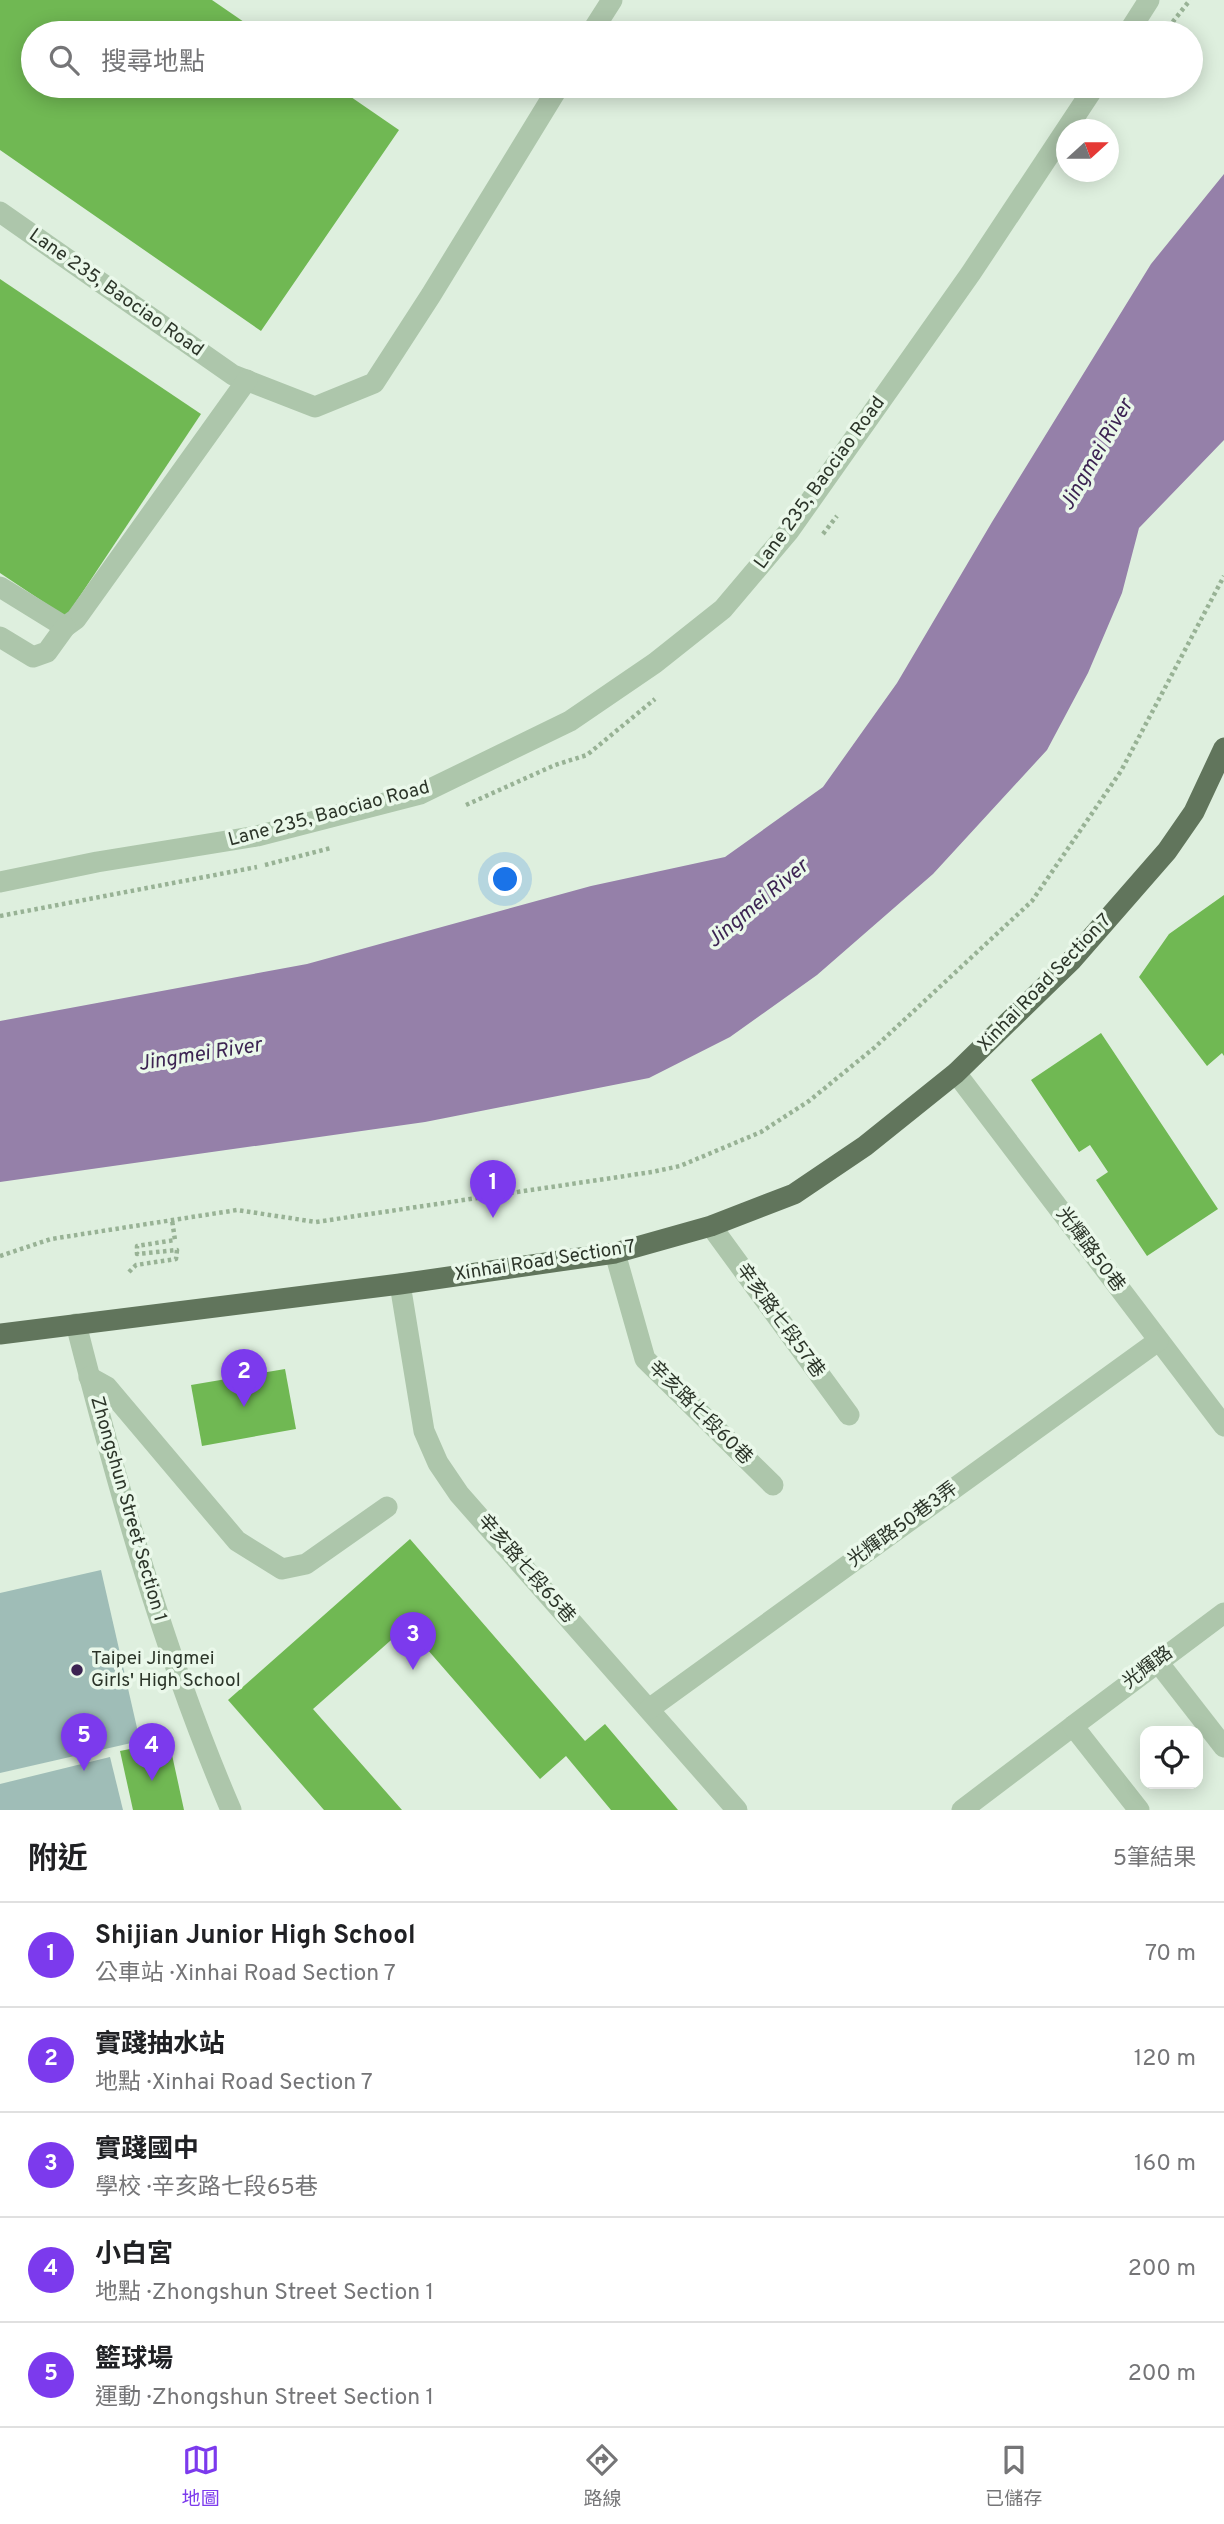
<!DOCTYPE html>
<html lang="zh-TW">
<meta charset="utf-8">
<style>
body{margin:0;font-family:Overpass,"Noto Sans TC",sans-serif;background:#f6f6f6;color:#202124}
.controls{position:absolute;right:21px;bottom:21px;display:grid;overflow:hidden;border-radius:14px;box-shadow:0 4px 18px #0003}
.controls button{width:63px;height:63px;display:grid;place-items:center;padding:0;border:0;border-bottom:2px solid #e0e0e0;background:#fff;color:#202124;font:35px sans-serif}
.compass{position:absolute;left:1056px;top:119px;width:63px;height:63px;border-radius:50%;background:#fff;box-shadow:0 4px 18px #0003;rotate:69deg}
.you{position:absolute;left:506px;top:880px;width:24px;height:24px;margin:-18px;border:5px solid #fff;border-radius:50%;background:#1a73e8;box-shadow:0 0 0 10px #1a73e833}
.badge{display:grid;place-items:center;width:46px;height:46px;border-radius:50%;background:#7c3aed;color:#fff;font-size:23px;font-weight:700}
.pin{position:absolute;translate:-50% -58px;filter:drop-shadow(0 2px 4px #0008)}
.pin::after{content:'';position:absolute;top:37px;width:24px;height:21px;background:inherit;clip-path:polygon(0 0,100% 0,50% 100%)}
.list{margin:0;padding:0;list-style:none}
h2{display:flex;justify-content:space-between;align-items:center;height:91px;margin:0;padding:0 28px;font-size:30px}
h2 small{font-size:23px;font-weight:400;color:#757577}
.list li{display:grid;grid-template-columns:46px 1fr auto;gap:21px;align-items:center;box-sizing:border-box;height:105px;padding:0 28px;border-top:2px solid #e0e0e0}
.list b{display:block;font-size:26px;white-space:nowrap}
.list p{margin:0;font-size:23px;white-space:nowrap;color:#757577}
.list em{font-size:23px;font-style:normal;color:#757577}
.icon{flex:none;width:38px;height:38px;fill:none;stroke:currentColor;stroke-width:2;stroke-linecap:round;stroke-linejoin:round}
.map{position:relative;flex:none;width:1224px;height:1810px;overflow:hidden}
.search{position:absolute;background:#fff;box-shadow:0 4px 18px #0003;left:21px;right:21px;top:21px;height:77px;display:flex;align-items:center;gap:18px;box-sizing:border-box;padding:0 24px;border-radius:38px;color:#757577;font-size:26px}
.sheet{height:616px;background:#fff}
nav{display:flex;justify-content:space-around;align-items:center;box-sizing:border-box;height:98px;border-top:2px solid #e0e0e0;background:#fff;font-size:19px;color:#757577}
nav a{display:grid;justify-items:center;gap:4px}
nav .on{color:#7c3aed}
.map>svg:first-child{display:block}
.green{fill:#9fbdb7}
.water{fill:#9580a9}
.building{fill:#70b853}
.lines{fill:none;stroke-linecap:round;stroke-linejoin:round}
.path{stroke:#98b295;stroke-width:4.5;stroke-dasharray:3.5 3.5;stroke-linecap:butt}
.minor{stroke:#adc6ab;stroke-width:21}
.major{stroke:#61755c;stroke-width:21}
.poi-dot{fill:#3c2352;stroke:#eaf8ea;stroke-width:2.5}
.labels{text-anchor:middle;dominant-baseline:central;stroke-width:7;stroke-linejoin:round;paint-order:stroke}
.street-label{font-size:19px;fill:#2c3529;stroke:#eaf8ea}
.poi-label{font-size:19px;fill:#2c3529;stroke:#eaf8ea;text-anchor:start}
.water-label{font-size:21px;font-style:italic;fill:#3c2352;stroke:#eaf8ea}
</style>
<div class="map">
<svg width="1224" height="1810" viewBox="0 0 1224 1810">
<rect width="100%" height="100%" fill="#deefde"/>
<g class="green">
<polygon points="101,1570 140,1741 0,1773 0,1593"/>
<polygon points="110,1757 123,1810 0,1810 0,1784"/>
</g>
<polygon class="water" points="1224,174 1224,440 1139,528 1122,593 1088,673 1047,750 933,874 817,975 730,1037 649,1078 425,1122 0,1182 0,1021 307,964 591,886 725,857 823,787 897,683 992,522 1151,264"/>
<g class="building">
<polygon points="0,0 212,0 260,33 33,33 33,86 335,86 399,130 261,331 0,150"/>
<polygon points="0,279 201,414 66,617 0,573"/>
<polygon points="1224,895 1224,1056 1222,1053 1207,1066 1139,977 1169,934"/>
<polygon points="1101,1033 1218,1209 1147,1256 1096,1180 1108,1172 1090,1145 1079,1152 1031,1080"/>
<polygon points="285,1369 296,1429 202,1446 191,1385"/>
<polygon points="410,1539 585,1741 605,1724 678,1810 611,1810 566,1756 540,1779 407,1626 313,1709 402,1810 324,1810 228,1700"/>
<polygon points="169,1741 184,1810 133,1810 120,1751"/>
</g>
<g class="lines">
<g class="path">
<polyline points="1164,33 1190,0"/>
<polyline points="1123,94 1128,86"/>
<polyline points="823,534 837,516"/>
<polyline points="466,805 555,765 587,755 655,699"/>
<polyline points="265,865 331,848"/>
<polyline points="0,916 257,867"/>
<polyline points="0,1256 51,1239 237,1210 316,1222 652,1172 680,1166 761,1132 809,1101 874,1048 1032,901 1121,771 1224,576"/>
<polyline points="129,1272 136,1265 176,1259 177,1250 137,1254 137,1246 175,1240 172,1220"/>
</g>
<g class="minor">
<polyline points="591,33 612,0"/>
<polyline points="1128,33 1149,0"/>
<polyline points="0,212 233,375 315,407 374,383 431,295 559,86"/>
<polyline points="0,587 65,627 76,619 247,380"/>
<polyline points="0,637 33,657 47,652 65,627"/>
<polyline points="0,882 97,862 257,836 420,794 570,721 655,663 723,609 789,531 971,273 1095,86"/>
<polyline points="956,1073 1224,1426"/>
<polyline points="711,1226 849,1415"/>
<polyline points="615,1253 645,1359 773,1485"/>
<polyline points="400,1284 424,1431 438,1463 459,1494 737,1810"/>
<path d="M76,1324C118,1489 164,1654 231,1810"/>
<polyline points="89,1377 107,1387 237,1541 282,1569 306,1564 387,1507"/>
<polyline points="1157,1661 1224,1747"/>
<polyline points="649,1709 1158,1341"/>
<polyline points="962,1810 1073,1726"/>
<polyline points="1139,1810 1073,1726 1224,1613"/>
</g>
<polyline class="major" points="0,1334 400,1284 615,1253 711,1226 794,1194 865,1146 956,1073 1071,961 1167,851 1194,812 1224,748"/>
</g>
<circle class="poi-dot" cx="77" cy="1670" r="7"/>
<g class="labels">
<g class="street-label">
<text transform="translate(116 293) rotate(35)">Lane 235, Baociao Road</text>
<text transform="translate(820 483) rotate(-54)">Lane 235, Baociao Road</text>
<text transform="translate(329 814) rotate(-15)">Lane 235, Baociao Road</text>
<text transform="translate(1045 983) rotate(-46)">Xinhai Road Section 7</text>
<text transform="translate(1090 1250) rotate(53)">光輝路50巷</text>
<text transform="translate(545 1261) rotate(-9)">Xinhai Road Section 7</text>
<text transform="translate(780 1321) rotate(54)">辛亥路七段57巷</text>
<text transform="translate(700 1413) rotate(45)">辛亥路七段60巷</text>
<text transform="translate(128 1509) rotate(74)">Zhongshun Street Section 1</text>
<text transform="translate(903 1525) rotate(-36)">光輝路50巷3弄</text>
<text transform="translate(526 1569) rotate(49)">辛亥路七段65巷</text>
<text transform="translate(1148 1668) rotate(-37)">光輝路</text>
</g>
<g class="poi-label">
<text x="91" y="1659">Taipei Jingmei<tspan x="91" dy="22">Girls' High School</tspan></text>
</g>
<g class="water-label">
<text transform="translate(1097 455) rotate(-60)">Jingmei River</text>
<text transform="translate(758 904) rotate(-40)">Jingmei River</text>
<text transform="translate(200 1055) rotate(-9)">Jingmei River</text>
</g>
</g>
</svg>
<div class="controls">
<button><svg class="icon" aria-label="locate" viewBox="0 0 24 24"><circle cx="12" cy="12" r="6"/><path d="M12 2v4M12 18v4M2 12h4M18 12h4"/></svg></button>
</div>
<svg class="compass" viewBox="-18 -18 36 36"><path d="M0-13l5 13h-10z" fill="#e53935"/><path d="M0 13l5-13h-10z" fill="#757577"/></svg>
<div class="you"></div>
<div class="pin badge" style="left:493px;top:1218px">1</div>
<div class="pin badge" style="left:244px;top:1407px">2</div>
<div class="pin badge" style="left:413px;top:1670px">3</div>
<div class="pin badge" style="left:152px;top:1781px">4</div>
<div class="pin badge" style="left:84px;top:1771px">5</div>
<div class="search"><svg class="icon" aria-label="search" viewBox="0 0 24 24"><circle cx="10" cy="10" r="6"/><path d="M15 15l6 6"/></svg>搜尋地點</div>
</div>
<section class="sheet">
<h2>附近<small>5筆結果</small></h2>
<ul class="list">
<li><span class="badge">1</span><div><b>Shijian Junior High School</b><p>公車站 · Xinhai Road Section 7</p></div><em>70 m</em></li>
<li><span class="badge">2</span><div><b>實踐抽水站</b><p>地點 · Xinhai Road Section 7</p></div><em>120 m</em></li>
<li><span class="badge">3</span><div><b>實踐國中</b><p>學校 · 辛亥路七段65巷</p></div><em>160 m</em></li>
<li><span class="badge">4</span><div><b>小白宮</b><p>地點 · Zhongshun Street Section 1</p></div><em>200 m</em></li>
<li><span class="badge">5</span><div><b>籃球場</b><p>運動 · Zhongshun Street Section 1</p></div><em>200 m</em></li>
</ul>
</section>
<nav>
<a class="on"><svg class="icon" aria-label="map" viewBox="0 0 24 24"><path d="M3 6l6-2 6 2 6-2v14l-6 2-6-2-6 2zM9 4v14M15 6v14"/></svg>地圖</a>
<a><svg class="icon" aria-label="directions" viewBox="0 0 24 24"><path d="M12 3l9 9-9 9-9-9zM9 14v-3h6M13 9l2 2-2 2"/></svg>路線</a>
<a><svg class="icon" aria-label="saved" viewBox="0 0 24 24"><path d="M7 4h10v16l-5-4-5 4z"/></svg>已儲存</a>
</nav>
